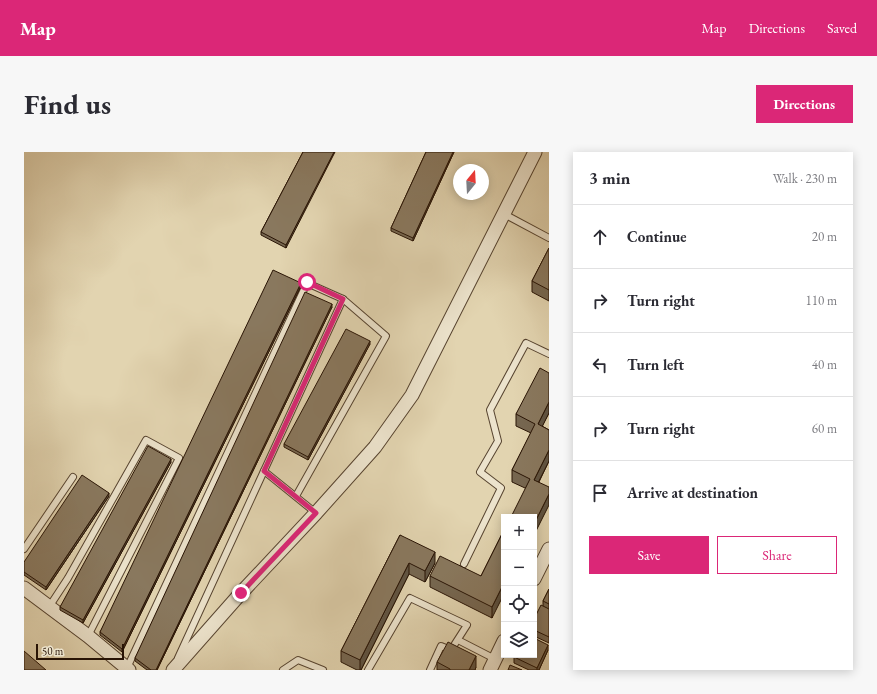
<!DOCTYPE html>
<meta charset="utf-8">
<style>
body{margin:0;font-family:"EB Garamond",serif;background:#f7f7f7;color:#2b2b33}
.controls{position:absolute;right:12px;bottom:12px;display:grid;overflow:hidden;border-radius:0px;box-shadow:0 2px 10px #0003}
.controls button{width:36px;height:36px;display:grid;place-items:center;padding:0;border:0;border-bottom:1px solid #e1e1e2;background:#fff;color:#2b2b33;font:20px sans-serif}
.compass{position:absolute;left:429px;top:12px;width:36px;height:36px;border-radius:50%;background:#fff;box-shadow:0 2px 10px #0003;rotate:18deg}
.scale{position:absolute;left:12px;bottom:10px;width:88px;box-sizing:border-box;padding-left:4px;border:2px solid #291405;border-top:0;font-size:11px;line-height:14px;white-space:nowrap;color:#291405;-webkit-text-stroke:3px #ece3cc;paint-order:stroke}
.stop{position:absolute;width:12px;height:12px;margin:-9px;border:3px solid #db2777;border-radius:50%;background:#fff}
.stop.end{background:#db2777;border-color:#fff;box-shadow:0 1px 4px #0008}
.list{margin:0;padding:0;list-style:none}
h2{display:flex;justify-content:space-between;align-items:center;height:52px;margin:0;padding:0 16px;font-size:17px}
h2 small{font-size:13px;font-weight:400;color:#7c7c81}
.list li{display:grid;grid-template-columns:26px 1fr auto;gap:12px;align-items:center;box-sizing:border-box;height:64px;padding:0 16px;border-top:1px solid #e1e1e2}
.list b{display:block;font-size:15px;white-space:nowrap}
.list em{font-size:13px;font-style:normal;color:#7c7c81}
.actions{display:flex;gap:8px;padding:12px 16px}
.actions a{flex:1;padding:9px 0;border:1px solid #db2777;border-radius:0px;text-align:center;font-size:14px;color:#db2777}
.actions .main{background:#db2777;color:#fff}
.icon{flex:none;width:22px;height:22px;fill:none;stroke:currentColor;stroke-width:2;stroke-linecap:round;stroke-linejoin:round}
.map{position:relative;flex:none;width:525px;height:518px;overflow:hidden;border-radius:0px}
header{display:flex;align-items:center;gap:24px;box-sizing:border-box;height:56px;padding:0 20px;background:#db2777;color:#fff}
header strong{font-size:19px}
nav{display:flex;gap:22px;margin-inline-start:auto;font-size:14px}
.intro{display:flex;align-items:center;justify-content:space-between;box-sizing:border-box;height:96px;padding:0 24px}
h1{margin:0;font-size:28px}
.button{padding:10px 18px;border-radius:0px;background:#db2777;color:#fff;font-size:14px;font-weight:700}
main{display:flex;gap:24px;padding:0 24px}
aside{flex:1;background:#fff;border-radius:0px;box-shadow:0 2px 10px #0003}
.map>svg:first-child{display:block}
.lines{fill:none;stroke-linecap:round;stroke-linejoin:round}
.lane-casing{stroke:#574430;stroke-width:8}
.street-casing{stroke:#574430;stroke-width:15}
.lane{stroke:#ece3cc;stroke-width:6}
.street{stroke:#ece3cc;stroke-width:13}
.wall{fill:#766751;stroke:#291405}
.shaded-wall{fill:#605442;stroke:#291405}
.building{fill:#89785e;stroke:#291405}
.route{stroke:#db2777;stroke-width:5}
</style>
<header>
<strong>Map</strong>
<nav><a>Map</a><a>Directions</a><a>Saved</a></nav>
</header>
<div class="intro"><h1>Find us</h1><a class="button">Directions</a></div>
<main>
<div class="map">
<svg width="525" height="518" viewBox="0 0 525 518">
<rect width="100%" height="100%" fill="#e2d4b0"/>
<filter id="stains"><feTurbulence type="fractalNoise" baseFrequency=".005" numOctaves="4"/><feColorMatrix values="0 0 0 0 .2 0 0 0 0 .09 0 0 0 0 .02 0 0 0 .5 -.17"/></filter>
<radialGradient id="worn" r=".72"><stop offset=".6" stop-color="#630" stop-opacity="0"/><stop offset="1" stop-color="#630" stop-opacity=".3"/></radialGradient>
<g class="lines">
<defs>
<g id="lane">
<polyline points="480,62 525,86"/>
<polyline points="240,319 292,361"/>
<polyline points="272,344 362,184 319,147"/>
<polyline points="0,397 49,325"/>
<polyline points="440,412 477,336 456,320 474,289 466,258 502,191 525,202"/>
<polyline points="25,455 44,426 122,288 155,306 64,484"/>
<polyline points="434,488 471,507"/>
<polyline points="103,516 283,131 319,147 154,506"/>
<polyline points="259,518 274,508 299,518"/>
<polyline points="344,518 386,446 443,473 427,498 417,494 406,518"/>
</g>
<g id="street">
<polyline points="510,427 525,397"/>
<polyline points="0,436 64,484 105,518"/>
<polyline points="149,518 217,441 292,361 351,295 388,243 511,0"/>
<polyline points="466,518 480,489"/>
</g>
</defs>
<use href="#lane" class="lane-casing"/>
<use href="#street" class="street-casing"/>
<use href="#lane" class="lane"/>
<use href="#street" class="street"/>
</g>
<g class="wall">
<polygon points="279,0 262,96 237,83 237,80"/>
<polygon points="402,0 430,0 389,89 367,79 367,76"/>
<polygon points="525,96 525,149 508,140 508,129"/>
<polygon points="277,134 98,500 76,483 76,480"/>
<polygon points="308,155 133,518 123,518 111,509 111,506"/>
<polygon points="346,192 284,308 260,295 260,292"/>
<polygon points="525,221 525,261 518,274 525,278 525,309 515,330 501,336 488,330 488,318 507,281 492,274 492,262"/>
<polygon points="147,310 59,471 36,458 36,455"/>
<polygon points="85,344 22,438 0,423 0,410"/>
<polygon points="480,378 468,466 406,435 406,424 457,424"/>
<polygon points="376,383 411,411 401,430 385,422 337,518 333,518 317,510 317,499"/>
<polygon points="525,437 525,491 510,484 510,467 519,454 519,449"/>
<polygon points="524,498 515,518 505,518 490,511 490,505"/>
<polygon points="413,510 452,515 451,518 413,518"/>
</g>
<g class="shaded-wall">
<polygon points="310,0 311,0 262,96 262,93"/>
<polygon points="429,0 430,0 389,89 389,86"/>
<polygon points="277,131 277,134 98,500 98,497"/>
<polygon points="308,152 308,155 133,518 132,518"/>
<polygon points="346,189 346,192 284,308 284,305"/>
<polygon points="525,250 525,261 514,283 514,272"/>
<polygon points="525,298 525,309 510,339 510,328"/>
<polygon points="147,307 147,310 59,471 59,468"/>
<polygon points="85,341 85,344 22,438 22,435"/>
<polygon points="525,342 525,353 510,383 510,372"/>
<polygon points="411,400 411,411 401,430 401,419"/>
<polygon points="385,411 385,422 337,518 336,518 336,508"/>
<polygon points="480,431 480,442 468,466 468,455"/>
<polygon points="524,493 524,498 515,518 513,518 513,516"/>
<polygon points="452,504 452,515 451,518 445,518"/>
</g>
<g class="building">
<polygon points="279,0 310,0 262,93 237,80"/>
<polygon points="402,0 429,0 389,86 367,76"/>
<polygon points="525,96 525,138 508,129"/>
<polygon points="249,118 277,131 98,497 76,480"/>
<polygon points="281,140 308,152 132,518 127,518 111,506"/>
<polygon points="322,177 346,189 284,305 260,292"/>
<polygon points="516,216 525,221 525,250 514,272 525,278 525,298 510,328 525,335 525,342 510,372 510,365 487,365 506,327 488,318 511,272 492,262"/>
<polygon points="124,294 147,307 59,468 36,455"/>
<polygon points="58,323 85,341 22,435 0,420 0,410"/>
<polygon points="480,378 480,431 468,455 406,424 416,404 457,424"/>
<polygon points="376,383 411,400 401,419 385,411 336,508 317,499"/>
<polygon points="525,437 525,452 519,449"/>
<polygon points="517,453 525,457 525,485 510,478 510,467"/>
<polygon points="510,486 524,493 513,516 490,505 491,503 510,503"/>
<polygon points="424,490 452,504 445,518 426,518 426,517 413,510"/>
<polygon points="0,499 22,518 0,518"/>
<polygon points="486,513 498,518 484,518"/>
</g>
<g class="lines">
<polyline class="route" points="217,441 292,361 240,319 319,147 283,130"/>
</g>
<rect width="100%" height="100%" filter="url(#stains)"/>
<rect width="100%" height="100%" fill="url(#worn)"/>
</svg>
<div class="controls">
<button>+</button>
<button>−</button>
<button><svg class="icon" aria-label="locate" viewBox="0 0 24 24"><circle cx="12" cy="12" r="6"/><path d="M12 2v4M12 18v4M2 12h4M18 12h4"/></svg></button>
<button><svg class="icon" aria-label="layers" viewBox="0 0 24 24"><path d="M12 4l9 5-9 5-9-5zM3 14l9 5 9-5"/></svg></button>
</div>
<svg class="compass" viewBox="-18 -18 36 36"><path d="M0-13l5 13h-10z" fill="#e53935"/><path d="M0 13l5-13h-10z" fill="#7c7c81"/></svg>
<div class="scale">50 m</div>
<div class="stop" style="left:283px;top:130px"></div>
<div class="stop end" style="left:217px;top:441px"></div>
</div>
<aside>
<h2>3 min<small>Walk · 230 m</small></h2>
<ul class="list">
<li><svg class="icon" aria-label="ahead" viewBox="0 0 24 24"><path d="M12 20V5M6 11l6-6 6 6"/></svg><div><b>Continue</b></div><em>20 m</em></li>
<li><svg class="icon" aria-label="right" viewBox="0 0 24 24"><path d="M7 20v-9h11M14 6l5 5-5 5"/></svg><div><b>Turn right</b></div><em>110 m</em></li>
<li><svg class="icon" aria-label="left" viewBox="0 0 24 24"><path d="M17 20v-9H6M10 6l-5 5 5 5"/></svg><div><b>Turn left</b></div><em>40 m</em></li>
<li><svg class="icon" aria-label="right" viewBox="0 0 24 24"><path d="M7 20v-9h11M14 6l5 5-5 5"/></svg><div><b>Turn right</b></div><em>60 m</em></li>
<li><svg class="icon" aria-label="arrive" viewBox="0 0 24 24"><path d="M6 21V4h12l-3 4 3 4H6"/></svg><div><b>Arrive at destination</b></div></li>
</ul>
<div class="actions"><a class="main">Save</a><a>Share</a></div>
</aside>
</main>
